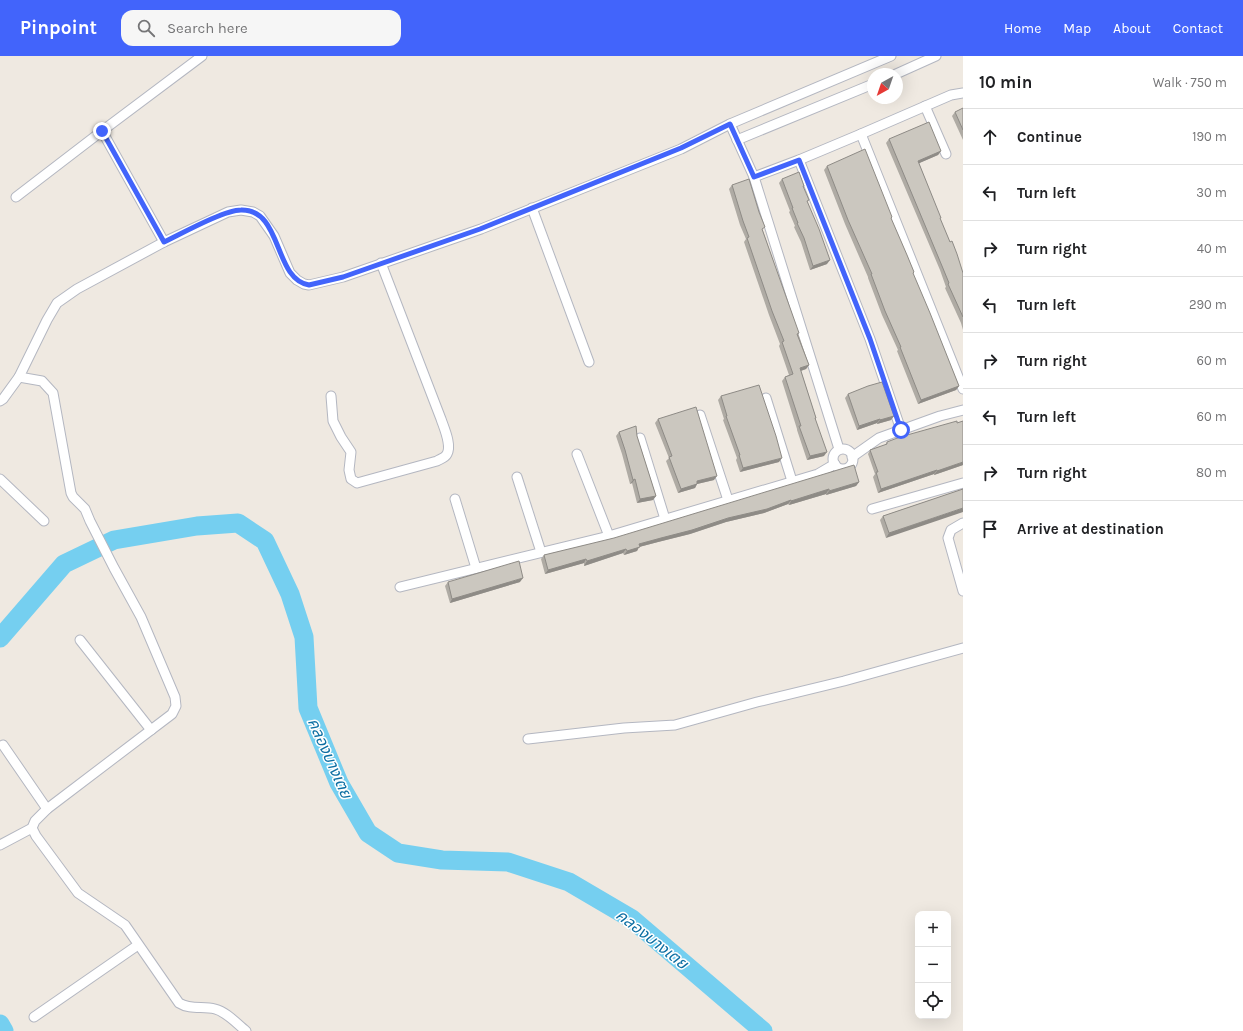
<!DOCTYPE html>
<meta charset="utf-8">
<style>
body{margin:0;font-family:Karla,"Noto Sans Thai",sans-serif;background:#f6f6f6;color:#202124}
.controls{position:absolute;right:12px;bottom:12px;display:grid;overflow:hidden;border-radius:8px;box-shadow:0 4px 16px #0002}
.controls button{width:36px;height:36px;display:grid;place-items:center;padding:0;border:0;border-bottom:1px solid #e0e0e0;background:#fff;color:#202124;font:20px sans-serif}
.compass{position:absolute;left:867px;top:12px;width:36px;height:36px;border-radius:50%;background:#fff;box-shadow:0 4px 16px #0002;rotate:220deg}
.stop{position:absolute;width:12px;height:12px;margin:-9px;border:3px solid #4264fb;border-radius:50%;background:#fff}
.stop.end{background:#4264fb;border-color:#fff;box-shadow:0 1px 4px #0008}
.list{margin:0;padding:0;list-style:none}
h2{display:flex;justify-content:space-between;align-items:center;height:52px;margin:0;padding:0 16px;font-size:17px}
h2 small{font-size:13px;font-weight:400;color:#757577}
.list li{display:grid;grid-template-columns:26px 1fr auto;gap:12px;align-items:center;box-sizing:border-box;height:56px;padding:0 16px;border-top:1px solid #e0e0e0}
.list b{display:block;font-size:15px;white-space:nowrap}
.list em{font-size:13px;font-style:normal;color:#757577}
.icon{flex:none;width:22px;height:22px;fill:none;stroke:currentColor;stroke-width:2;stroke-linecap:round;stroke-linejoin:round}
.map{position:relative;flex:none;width:963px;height:975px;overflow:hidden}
header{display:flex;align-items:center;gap:24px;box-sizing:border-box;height:56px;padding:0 20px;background:#4264fb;color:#fff}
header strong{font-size:19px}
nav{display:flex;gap:22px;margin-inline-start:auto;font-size:14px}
.search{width:280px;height:36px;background:#f6f6f6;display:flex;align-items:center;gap:10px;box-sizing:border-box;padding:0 14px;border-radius:12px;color:#757577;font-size:15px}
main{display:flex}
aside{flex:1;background:#fff}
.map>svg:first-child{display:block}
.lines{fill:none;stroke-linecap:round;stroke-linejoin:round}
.river{stroke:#75cff0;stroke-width:19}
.street-casing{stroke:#b4b7c1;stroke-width:11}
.street{stroke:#fff;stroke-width:9}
.wall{fill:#afaba4}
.shaded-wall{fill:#8e8b86}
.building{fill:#cbc7bf;stroke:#8e8b86}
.route{stroke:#4264fb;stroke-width:5}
.labels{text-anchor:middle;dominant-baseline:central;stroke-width:3;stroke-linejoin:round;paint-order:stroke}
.water-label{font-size:16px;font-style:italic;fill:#0d6fa3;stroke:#fff}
</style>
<header>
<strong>Pinpoint</strong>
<div class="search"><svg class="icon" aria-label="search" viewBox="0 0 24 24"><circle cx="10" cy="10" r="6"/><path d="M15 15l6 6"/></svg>Search here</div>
<nav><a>Home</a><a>Map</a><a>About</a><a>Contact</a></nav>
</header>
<main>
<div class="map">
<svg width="963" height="975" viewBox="0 0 963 975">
<rect width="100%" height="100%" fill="#efe9e1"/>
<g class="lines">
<g class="river">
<polyline points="0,582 64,508 114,484 197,470 238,467 265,485 290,538 304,581 308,652 339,727 368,777 398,797 442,804 508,806 569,826 632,863 763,975"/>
<polyline points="0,968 4,975"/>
</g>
<defs>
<g id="street">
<polyline points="896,18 936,0"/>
<polyline points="963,37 951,39 861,78 963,333"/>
<polyline points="925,50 946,98"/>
<polyline points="730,68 754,121 839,393"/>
<polyline points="102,75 164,186"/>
<polyline points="737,84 873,28"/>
<polyline points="799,104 870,283 901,374"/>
<polyline points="754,121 799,104 861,78"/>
<polyline points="16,141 102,75 202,0"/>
<polyline points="532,152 589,306"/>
<path d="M331,340L333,365L341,381L351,396L349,414L351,423L357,427L437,405C440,403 445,402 447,398C452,389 444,372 441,363L381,207"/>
<polyline points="766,342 792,425"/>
<polyline points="0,345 3,343 19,321 47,264 57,247 77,233 164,186 228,156 241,154 253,156 260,160 274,180 290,217 297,224 304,228 309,229 343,221 481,173 681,93 730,68 891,0"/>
<polyline points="700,359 728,444"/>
<polyline points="640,382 665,463"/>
<circle cx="843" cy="403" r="10"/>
<polyline points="577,398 609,480"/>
<polyline points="852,401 879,382 940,360 963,354"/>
<polyline points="517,421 541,496"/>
<polyline points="0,423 44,465"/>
<polyline points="455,443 476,512"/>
<polyline points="872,453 963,427"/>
<polyline points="963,467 951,474 948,482 963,535"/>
<polyline points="400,531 609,480 818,418 835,408"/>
<polyline points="80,584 151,674"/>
<polyline points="528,683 624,672 675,669 757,646 844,625 963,592"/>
<polyline points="3,689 47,753"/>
<path d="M32,772L36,780L78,837L125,869L179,947C190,954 203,950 215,953C227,956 237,968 246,975"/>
<polyline points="0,789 32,772 35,765 47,753 172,658 176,650 175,641 141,561 114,512 90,465 85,453 73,441 71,437 53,337 42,325 19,321"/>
<polyline points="34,961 138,889"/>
</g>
</defs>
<use href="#street" class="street-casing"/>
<use href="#street" class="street"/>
</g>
<g class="wall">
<polygon points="963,52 963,84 952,60 955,56"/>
<polygon points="889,83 941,95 938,99 919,107 940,163 963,217 963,274 961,267 945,232 946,231 940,214 886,87"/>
<polygon points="827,110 892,161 891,163 914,216 913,218 959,330 956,334 918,348 897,295 898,294 882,259 868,222 868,221 845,168 824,114"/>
<polygon points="782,123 804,130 803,131 827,208 810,214 801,186 794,171 795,170 789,156 790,155 779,127"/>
<polygon points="732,129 763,175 809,309 806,313 801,315 816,362 815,363 824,400 807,404 797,374 797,373 782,325 785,321 789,319 779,290 780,288 769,259 744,186 746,183 740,169 729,133"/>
<polygon points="848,338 894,360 891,364 877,368 877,367 857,374 845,342"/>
<polygon points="721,340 779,406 740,416 736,404 737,402 723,364 724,363 718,344"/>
<polygon points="658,363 714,424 697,428 695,432 678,437 666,405 669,402 655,367"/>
<polygon points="619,376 637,380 656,440 653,444 637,447 632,427 630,428 622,398 616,380"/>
<polygon points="887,386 963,409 934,419 934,418 878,437 873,421 875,418 868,398 870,394 885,389"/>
<polygon points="859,426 856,430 826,439 826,438 789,449 788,448 764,457 726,466 690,478 658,486 639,491 637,495 624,499 623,497 584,510 584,507 545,518 541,503 544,499"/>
<polygon points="963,433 886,482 880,464 883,460"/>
<polygon points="448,526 520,526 450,547 445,530"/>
</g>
<g class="shaded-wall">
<polygon points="941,95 938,99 915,109 918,105"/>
<polygon points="830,204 827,208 810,214 813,210"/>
<polygon points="809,309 806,313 797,316 800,312"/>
<polygon points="959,330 956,334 918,348 921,344"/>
<polygon points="894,360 891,364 877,368 880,364"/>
<polygon points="880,363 877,367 857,374 859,370"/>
<polygon points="827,396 824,400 807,404 810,400"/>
<polygon points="782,402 779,406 740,416 743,412"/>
<polygon points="963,406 963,409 934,419 937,415"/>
<polygon points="937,414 934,418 878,437 881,433"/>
<polygon points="717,420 714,424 697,428 695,432 678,437 681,433 697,425"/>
<polygon points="635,423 632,427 630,428 633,424"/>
<polygon points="859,426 856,430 826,439 829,435"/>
<polygon points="829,433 826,438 789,449 791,445"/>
<polygon points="656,440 653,444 637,447 640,443"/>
<polygon points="791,444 788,448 764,457 726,466 690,478 658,486 639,491 637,495 624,499 627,495 639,488"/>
<polygon points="963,452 963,456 886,482 889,477"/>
<polygon points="626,493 623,497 584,510 587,505"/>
<polygon points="586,503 584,507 545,518 548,514"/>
<polygon points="523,522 520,526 450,547 452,543"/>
</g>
<g class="building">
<polygon points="963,52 963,74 955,56"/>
<polygon points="929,66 941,95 918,105 941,162 940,162 950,186 952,185 957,198 963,217 963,261 948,228 949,227 942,210 889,83"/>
<polygon points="865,93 892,161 891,162 907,199 914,216 913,217 930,257 959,330 921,344 900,291 901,291 885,255 871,218 872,218 848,164 827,110"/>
<polygon points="799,116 804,130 803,130 809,144 807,145 819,173 830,204 813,210 804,182 797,167 798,167 792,152 793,152 782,123"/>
<polygon points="749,123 759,156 765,171 762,173 799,277 797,278 809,309 800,312 816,362 815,362 827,396 810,400 799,370 801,370 785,321 793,318 782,286 784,285 772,255 747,182 749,181 743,165 732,129"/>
<polygon points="882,326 894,360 880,364 880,363 859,370 848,338 868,330"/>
<polygon points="759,329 776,380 782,402 743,412 739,399 740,399 726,360 727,360 721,340"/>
<polygon points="696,351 717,420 697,425 697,428 681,433 669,401 672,400 658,363"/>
<polygon points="957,365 957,367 963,365 963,406 937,415 937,414 881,433 876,416 878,416 870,394 887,388 887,386 900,381"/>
<polygon points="636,370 637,380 656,440 640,443 635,423 633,424 625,394 619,376"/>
<polygon points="854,409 859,426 829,435 829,433 791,445 791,444 767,453 728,462 692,474 661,482 639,488 640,491 627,495 626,493 587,505 586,503 548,514 544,499 614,482"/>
<polygon points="963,433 963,452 889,477 883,460"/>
<polygon points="519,505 523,522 452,543 448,526"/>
</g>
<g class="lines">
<path class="route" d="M102,75L164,186C181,178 224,154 241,154C283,153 273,223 309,229L343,221L480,173L681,92L730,68L754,121L799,104L870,283L901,374"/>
</g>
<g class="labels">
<g class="water-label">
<text transform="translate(330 702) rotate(66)">คลองบางเตย</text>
<text transform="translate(652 883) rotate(38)">คลองบางเตย</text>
</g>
</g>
</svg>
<div class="controls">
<button>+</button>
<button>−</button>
<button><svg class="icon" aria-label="locate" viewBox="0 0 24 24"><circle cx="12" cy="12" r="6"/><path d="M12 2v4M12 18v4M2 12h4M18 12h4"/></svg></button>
</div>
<svg class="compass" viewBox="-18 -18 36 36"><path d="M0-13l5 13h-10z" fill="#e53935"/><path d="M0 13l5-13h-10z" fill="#757577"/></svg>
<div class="stop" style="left:901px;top:374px"></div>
<div class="stop end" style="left:102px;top:75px"></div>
</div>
<aside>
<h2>10 min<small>Walk · 750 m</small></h2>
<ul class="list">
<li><svg class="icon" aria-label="ahead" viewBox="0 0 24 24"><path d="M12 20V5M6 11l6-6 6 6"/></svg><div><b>Continue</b></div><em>190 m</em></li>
<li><svg class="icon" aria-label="left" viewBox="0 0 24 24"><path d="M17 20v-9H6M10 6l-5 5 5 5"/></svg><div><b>Turn left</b></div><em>30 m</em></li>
<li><svg class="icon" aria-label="right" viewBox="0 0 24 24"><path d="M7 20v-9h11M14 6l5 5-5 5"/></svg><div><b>Turn right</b></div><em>40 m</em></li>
<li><svg class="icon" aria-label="left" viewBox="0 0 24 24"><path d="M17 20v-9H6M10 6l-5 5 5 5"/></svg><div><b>Turn left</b></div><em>290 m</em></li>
<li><svg class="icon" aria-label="right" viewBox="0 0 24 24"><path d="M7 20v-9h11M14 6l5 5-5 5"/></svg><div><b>Turn right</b></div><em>60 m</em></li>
<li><svg class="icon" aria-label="left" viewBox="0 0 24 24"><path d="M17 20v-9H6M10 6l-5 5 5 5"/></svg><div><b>Turn left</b></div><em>60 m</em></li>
<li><svg class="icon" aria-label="right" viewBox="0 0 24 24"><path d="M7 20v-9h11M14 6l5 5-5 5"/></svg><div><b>Turn right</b></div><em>80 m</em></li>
<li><svg class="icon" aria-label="arrive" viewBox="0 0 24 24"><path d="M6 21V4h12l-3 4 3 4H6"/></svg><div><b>Arrive at destination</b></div></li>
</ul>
</aside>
</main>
